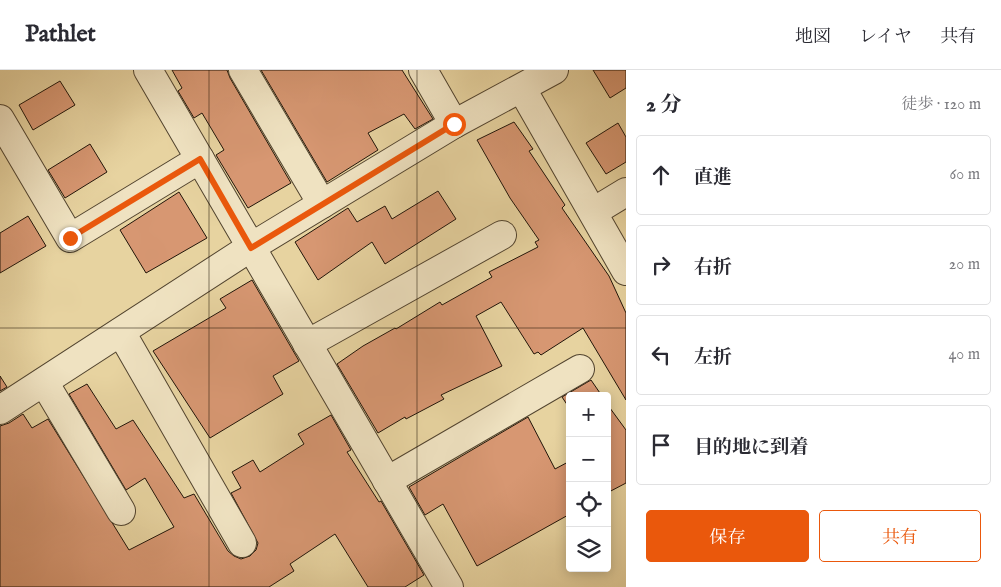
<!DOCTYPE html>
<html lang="ja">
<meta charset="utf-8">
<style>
body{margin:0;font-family:"IM FELL English","Noto Serif JP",serif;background:#f7f7f7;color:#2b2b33}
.controls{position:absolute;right:15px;bottom:15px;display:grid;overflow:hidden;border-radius:5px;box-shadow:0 2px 12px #0003}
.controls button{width:45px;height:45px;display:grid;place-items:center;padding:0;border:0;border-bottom:1px solid #e1e1e2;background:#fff;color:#2b2b33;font:25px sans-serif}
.stop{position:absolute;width:15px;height:15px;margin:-11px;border:4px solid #ea580c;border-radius:50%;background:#fff}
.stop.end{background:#ea580c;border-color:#fff;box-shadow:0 1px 5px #0008}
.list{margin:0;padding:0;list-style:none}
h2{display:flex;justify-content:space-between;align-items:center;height:65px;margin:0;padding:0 20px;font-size:21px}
h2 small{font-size:16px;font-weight:400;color:#7c7c81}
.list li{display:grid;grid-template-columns:32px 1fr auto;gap:15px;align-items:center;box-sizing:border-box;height:80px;margin:0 10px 10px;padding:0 10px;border:1px solid #e1e1e2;border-radius:5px}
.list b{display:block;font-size:19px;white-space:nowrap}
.list em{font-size:16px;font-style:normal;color:#7c7c81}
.actions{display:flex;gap:10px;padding:15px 20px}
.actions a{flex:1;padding:11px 0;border:1px solid #ea580c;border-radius:5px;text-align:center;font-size:18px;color:#ea580c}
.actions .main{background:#ea580c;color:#fff}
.icon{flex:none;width:28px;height:28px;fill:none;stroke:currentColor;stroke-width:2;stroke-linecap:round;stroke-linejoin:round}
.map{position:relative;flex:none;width:626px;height:517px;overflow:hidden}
header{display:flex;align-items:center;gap:30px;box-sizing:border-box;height:70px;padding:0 25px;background:#fff;border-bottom:1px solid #e1e1e2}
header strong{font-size:24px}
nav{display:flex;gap:28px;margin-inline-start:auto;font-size:18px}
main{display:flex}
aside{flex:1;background:#fff}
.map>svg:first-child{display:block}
.building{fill:#d79772;stroke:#211509}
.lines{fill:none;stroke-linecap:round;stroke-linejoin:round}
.minor-casing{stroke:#52442f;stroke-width:30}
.minor{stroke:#efe2c1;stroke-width:28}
.route{stroke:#ea580c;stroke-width:6}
.grid{fill:none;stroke:#211509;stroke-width:1;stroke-opacity:0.55}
</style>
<header>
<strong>Pathlet</strong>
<nav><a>地図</a><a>レイヤ</a><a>共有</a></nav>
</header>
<main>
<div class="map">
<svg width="626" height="517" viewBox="0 0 626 517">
<rect width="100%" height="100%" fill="#e7d3a0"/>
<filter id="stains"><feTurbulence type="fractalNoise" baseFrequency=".004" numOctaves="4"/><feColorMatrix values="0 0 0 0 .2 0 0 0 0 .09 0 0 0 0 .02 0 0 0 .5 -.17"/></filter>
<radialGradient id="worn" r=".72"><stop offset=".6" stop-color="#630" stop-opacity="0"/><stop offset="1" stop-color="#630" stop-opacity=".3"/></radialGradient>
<g class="building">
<polygon points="172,0 227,0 230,8 291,113 248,138 216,85 224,80 202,43 194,48 178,21 182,18"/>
<polygon points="261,0 402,0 433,49 415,59 404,44 368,63 378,80 327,112"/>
<polygon points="593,0 626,0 626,18 610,28"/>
<polygon points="60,11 75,35 33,60 19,35"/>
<polygon points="514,52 533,79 529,81 565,135 562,138 609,206 626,243 626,330 583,258 541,285 538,282 534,284 501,232 476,246 502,296 441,325 444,329 406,349 405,347 378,363 337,294 363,276 395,258 396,259 440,232 442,235 492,207 489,202 538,177 535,172 539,170 510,128 477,70"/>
<polygon points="618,53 626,67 626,92 606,104 586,73"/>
<polygon points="90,74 107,102 65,128 48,100"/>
<polygon points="438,121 456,149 385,194 372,172 318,210 295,172 348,138 357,152 385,136 392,149"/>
<polygon points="179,122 207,168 146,203 120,160"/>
<polygon points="28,146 46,176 0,203 0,163"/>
<polygon points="252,210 299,291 273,306 283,324 210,368 153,281 226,238 220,229"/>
<polygon points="0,306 7,317 0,321"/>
<polygon points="591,310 602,326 570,326 570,339 562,327"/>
<polygon points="87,314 116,359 133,350 184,428 194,424 228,481 234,486 241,489 250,486 256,480 258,473 231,423 241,418 232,402 253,390 260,402 304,374 298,364 331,345 351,380 347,382 379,432 381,431 424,505 405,517 368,517 335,464 290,494 294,501 269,517 0,517 0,356 9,353 23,344 32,358 48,349 129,480 174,457 145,408 126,420 69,324"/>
<polygon points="607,334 626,360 626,413 607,423"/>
<polygon points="528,347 555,399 570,391 570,444 477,496 443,434 425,445 409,417"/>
</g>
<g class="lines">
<defs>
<g id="minor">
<polyline points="148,0 449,517"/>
<polyline points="243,0 322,134"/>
<polyline points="423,0 454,54"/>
<polyline points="522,19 626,201"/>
<polyline points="0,49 70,168 200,89"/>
<polyline points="593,142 626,122"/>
<polyline points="121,262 242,473"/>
<polyline points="307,274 502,165"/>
<polyline points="44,312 121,441"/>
<polyline points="0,340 251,177 454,54 554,0"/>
<polyline points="387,411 580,299"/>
</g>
</defs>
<use href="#minor" class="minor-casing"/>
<use href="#minor" class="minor"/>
</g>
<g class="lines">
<polyline class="route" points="70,168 200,89 251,178 454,54"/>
</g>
<path class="grid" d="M209,0V517M417,0V517M0,258H626"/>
<rect width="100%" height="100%" filter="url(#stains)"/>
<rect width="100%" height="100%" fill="url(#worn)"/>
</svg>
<div class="controls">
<button>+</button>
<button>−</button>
<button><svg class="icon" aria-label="locate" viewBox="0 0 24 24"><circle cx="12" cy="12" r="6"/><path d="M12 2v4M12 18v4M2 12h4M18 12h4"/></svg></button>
<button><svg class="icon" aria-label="layers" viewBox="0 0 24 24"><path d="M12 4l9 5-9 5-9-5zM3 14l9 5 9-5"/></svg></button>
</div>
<div class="stop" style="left:454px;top:54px"></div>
<div class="stop end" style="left:70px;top:168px"></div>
</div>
<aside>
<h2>2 分<small>徒歩 · 120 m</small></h2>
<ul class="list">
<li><svg class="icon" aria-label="ahead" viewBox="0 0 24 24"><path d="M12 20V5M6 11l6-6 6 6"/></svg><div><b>直進</b></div><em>60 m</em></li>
<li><svg class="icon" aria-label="right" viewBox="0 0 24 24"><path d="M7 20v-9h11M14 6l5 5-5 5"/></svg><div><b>右折</b></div><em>20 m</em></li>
<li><svg class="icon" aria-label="left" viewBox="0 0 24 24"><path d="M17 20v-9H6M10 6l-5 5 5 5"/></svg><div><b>左折</b></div><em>40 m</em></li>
<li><svg class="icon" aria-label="arrive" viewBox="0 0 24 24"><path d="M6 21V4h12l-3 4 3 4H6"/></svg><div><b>目的地に到着</b></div></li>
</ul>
<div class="actions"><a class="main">保存</a><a>共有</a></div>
</aside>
</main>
